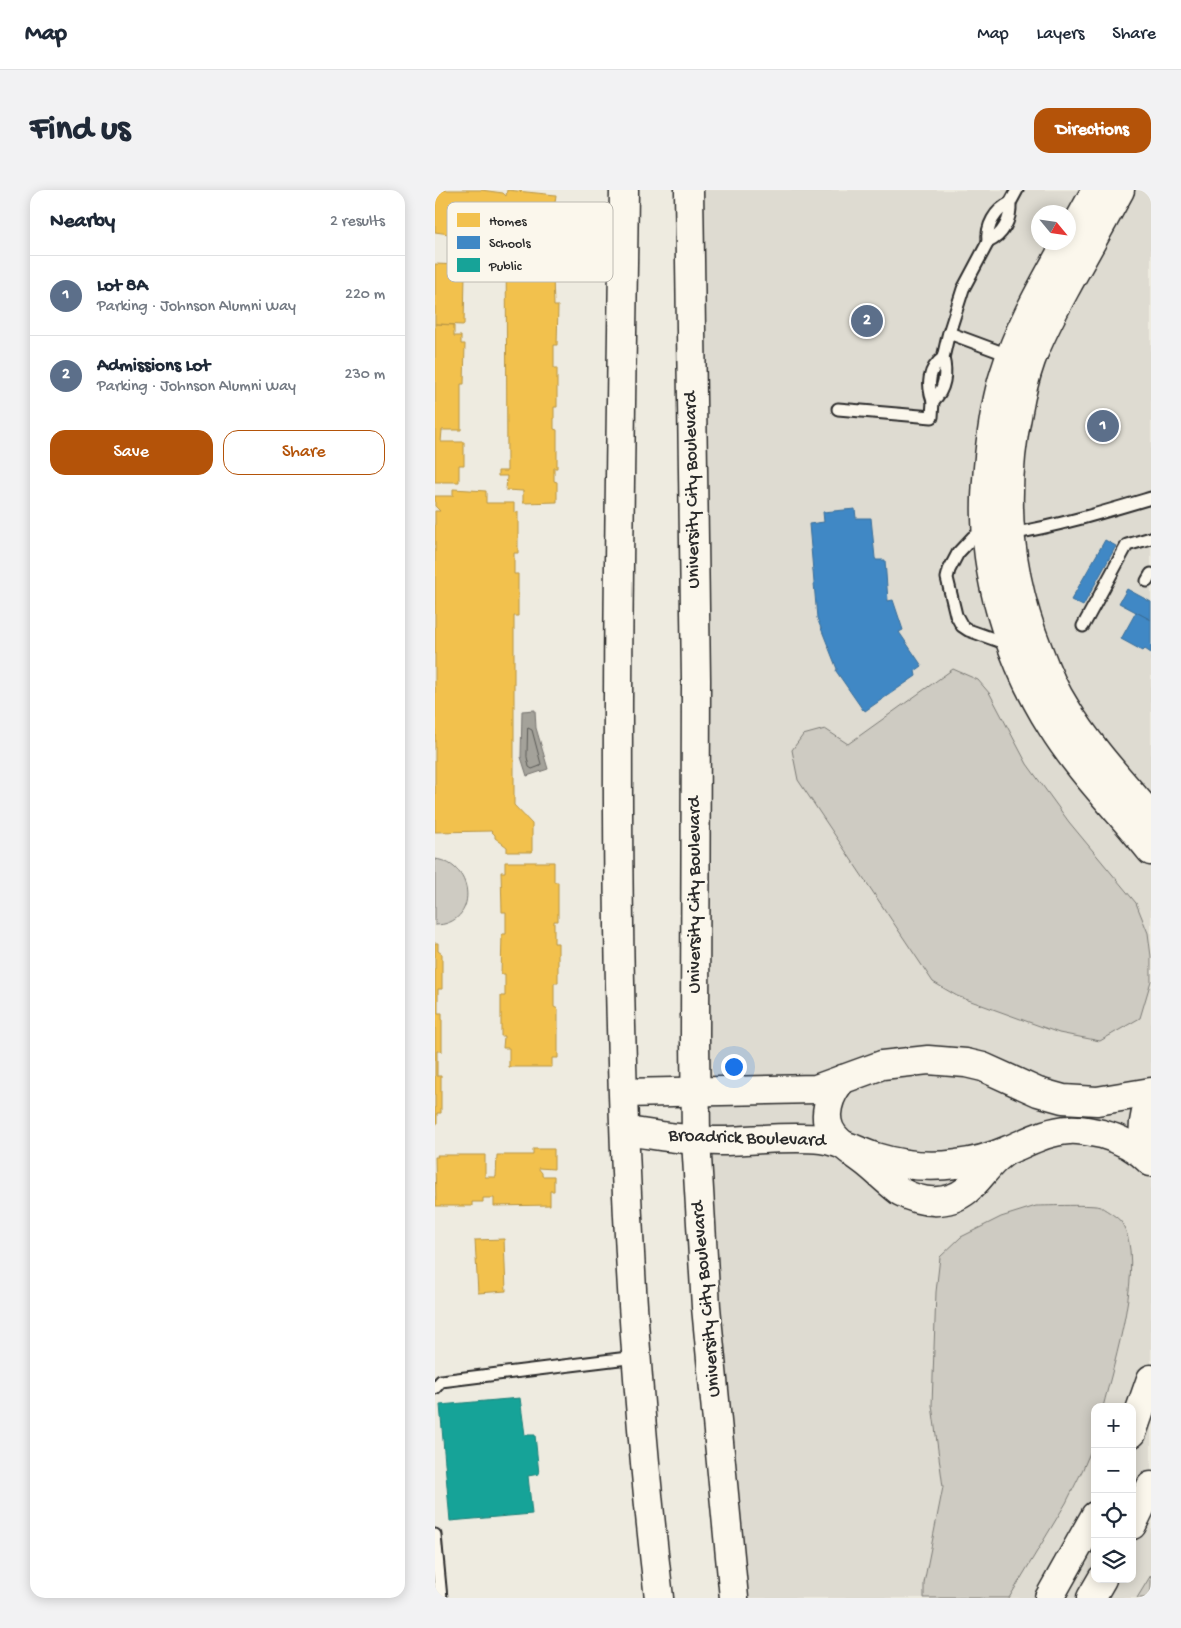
<!DOCTYPE html>
<meta charset="utf-8">
<style>
body{margin:0;font-family:"Gochi Hand",sans-serif;background:#f2f2f3;color:#1f2937}
.controls{position:absolute;right:15px;bottom:15px;display:grid;overflow:hidden;border-radius:10px;box-shadow:0 2px 12px #0003}
.controls button{width:45px;height:45px;display:grid;place-items:center;padding:0;border:0;border-bottom:1px solid #e0e1e3;background:#fff;color:#1f2937;font:25px sans-serif}
.compass{position:absolute;left:596px;top:15px;width:45px;height:45px;border-radius:50%;background:#fff;box-shadow:0 2px 12px #0003;rotate:119deg}
.you{position:absolute;left:298px;top:876px;width:18px;height:18px;margin:-12px;border:4px solid #fff;border-radius:50%;background:#1a73e8;box-shadow:0 0 0 8px #1a73e833}
.badge{display:grid;place-items:center;width:32px;height:32px;border-radius:50%;background:#b45309;color:#fff;font-size:16px;font-weight:700}
.pin{position:absolute;translate:-50% -50%;border:2px solid #fff;box-shadow:0 1px 5px #0006}
.list{margin:0;padding:0;list-style:none}
h2{display:flex;justify-content:space-between;align-items:center;height:65px;margin:0;padding:0 20px;font-size:21px}
h2 small{font-size:16px;font-weight:400;color:#747a83}
.list li{display:grid;grid-template-columns:32px 1fr auto;gap:15px;align-items:center;box-sizing:border-box;height:80px;padding:0 20px;border-top:1px solid #e0e1e3}
.list b{display:block;font-size:19px;white-space:nowrap}
.list p{margin:0;font-size:16px;white-space:nowrap;color:#747a83}
.list em{font-size:16px;font-style:normal;color:#747a83}
.actions{display:flex;gap:10px;padding:15px 20px}
.actions a{flex:1;padding:11px 0;border:1px solid #b45309;border-radius:15px;text-align:center;font-size:18px;color:#b45309}
.actions .main{background:#b45309;color:#fff}
.icon{flex:none;width:28px;height:28px;fill:none;stroke:currentColor;stroke-width:2;stroke-linecap:round;stroke-linejoin:round}
.map{position:relative;flex:none;width:716px;height:1408px;overflow:hidden;border-radius:15px}
header{display:flex;align-items:center;gap:30px;box-sizing:border-box;height:70px;padding:0 25px;background:#fff;border-bottom:1px solid #e0e1e3}
header strong{font-size:24px}
nav{display:flex;gap:28px;margin-inline-start:auto;font-size:18px}
.intro{display:flex;align-items:center;justify-content:space-between;box-sizing:border-box;height:120px;padding:0 30px}
h1{margin:0;font-size:35px}
.button{padding:12px 22px;border-radius:15px;background:#b45309;color:#fff;font-size:18px;font-weight:700}
main{display:flex;gap:30px;padding:0 30px}
aside{flex:1;background:#fff;border-radius:15px;box-shadow:0 2px 12px #0003}
.map>svg:first-child{display:block}
.built{fill:#dedbd1;fill-rule:evenodd}
.green{fill:#cecbc2;stroke:#7c7b76}
.water{fill:#a4a29a;stroke:#74726e}
.homes{fill:#f2c14e;stroke:#b69444}
.schools{fill:#3f88c5;stroke:#396c97}
.public{fill:#17a398;stroke:#1d7f77}
.lines{fill:none;stroke-linecap:round;stroke-linejoin:round}
.shore{stroke:#5b5b57;stroke-width:1}
.lane-casing{stroke:#2b2b2b;stroke-width:15}
.secondary-casing{stroke:#2b2b2b;stroke-width:31}
.primary-casing{stroke:#2b2b2b;stroke-width:31}
.lane{stroke:#fbf7ec;stroke-width:11}
.secondary{stroke:#fbf7ec;stroke-width:28}
.primary{stroke:#fbf7ec;stroke-width:28}
.labels{text-anchor:middle;dominant-baseline:central;stroke-width:5;stroke-linejoin:round;paint-order:stroke}
.street-label{font-size:19px;fill:#2b2b2b;stroke:#fbf7ec}
.key{fill:#fbf7ec;stroke:#bdbab2;stroke-width:1}
.key-label{font-size:14px;fill:#2b2b2b}
</style>
<header>
<strong>Map</strong>
<nav><a>Map</a><a>Layers</a><a>Share</a></nav>
</header>
<div class="intro"><h1>Find us</h1><a class="button">Directions</a></div>
<main>
<aside>
<h2>Nearby<small>2 results</small></h2>
<ul class="list">
<li><span class="badge" style="background:#5c6f8a">1</span><div><b>Lot 8A</b><p>Parking · Johnson Alumni Way</p></div><em>220 m</em></li>
<li><span class="badge" style="background:#5c6f8a">2</span><div><b>Admissions Lot</b><p>Parking · Johnson Alumni Way</p></div><em>230 m</em></li>
</ul>
<div class="actions"><a class="main">Save</a><a>Share</a></div>
</aside>
<div class="map">
<svg width="716" height="1408" viewBox="0 0 716 1408">
<rect width="100%" height="100%" fill="#eeebe0"/>
<filter id="ink" filterUnits="userSpaceOnUse"><feTurbulence type="fractalNoise" baseFrequency=".02" numOctaves="2"/><feDisplacementMap in="SourceGraphic" scale="10" xChannelSelector="R" yChannelSelector="G"/><feConvolveMatrix kernelMatrix="1 2 1 2 8 2 1 2 1" color-interpolation-filters="sRGB"/></filter>
<g filter="url(#ink)">
<path class="built" d="M268,0H716V1408H307L271,1030ZM604,22H634V52H604ZM660,1217H697V1389H660Z"/>
<g class="green">
<polygon points="518,479 543,490 555,504 592,574 634,632 701,713 713,743 716,766 716,791 705,828 665,851 624,843 522,806 498,792 363,590 357,560 368,545 390,539 413,554"/>
<path d="M0,669C41,674 44,735 0,735Z"/>
<path d="M601,1016C612,1016 658,1014 666,1017C672,1021 683,1027 687,1033C711,1072 679,1173 668,1217H660V1251L648,1279L631,1313L574,1408H489V1393L508,1297L497,1215L501,1102L505,1067L526,1047L566,1027Z"/>
<polygon points="716,1385 716,1408 702,1408"/>
</g>
<polygon class="water" points="100,520 101,538 113,579 92,586 86,567 87,521"/>
<g class="homes">
<polygon points="0,0 46,0 68,3 71,6 72,0 121,5 117,36 99,36 103,41 104,47 122,46 121,85 118,85 119,116 123,116 122,155 119,155 119,178 122,178 122,217 119,217 119,239 122,240 122,278 119,278 119,291 122,292 122,312 88,313 88,301 71,300 72,286 63,286 63,281 72,281 71,31 52,28 50,49 0,42"/>
<polygon points="0,74 25,75 25,84 30,84 29,135 0,134"/>
<polygon points="0,134 19,135 19,146 26,146 26,154 30,154 29,194 26,194 26,240 7,240 6,252 29,252 29,275 24,275 24,292 0,292"/>
<polygon points="18,299 51,301 51,313 79,313 79,322 83,322 83,363 79,363 79,384 83,384 83,426 79,426 79,615 97,634 97,662 72,662 72,657 60,648 60,645 56,641 0,642 0,321 5,321 0,316 0,306 18,306"/>
<polygon points="70,672 119,672 119,692 123,692 123,731 119,731 119,753 123,753 123,793 119,793 119,817 123,819 123,868 117,868 117,877 74,877 74,858 68,858 69,846 66,846 66,806 70,806 70,784 66,784 67,744 71,744 71,722 67,722 66,682 70,682"/>
<polygon points="0,753 3,753 3,761 7,764 7,799 3,799 3,823 7,823 7,861 2,861 2,886 6,886 6,923 2,923 2,934 0,934"/>
<polygon points="98,959 119,959 119,979 103,978 107,983 107,986 119,986 119,1001 115,1001 115,1015 59,1016 59,1008 48,1008 48,1012 37,1012 37,1016 1,1016 0,967 3,967 2,965 50,965 50,987 61,987 62,965 98,965"/>
<polygon points="69,1049 71,1101 43,1103 40,1050"/>
</g>
<g class="schools">
<polygon points="420,319 421,328 436,328 440,368 441,370 450,370 453,411 458,410 468,440 464,442 487,476 480,481 481,486 430,521 429,519 428,520 401,481 402,479 382,428 374,334 389,332 388,322"/>
<polygon points="670,350 681,356 648,416 636,410"/>
<polygon points="692,399 716,412 716,430 684,413"/>
<polygon points="701,422 716,430 716,463 710,459 708,461 686,449"/>
</g>
<polygon class="public" points="85,1208 90,1245 100,1245 104,1284 93,1286 97,1324 15,1331 5,1215"/>
<g class="lines">
<polygon class="shore" points="93,538 97,540 106,574 105,576 97,579 94,577 92,567"/>
<defs>
<g id="lane">
<path d="M575,13C576,30 568,45 553,52C551,36 560,20 575,13Z"/>
<polyline points="575,13 582,0"/>
<polyline points="514,143 576,166"/>
<polyline points="508,168 513,146 528,99 553,52"/>
<path d="M508,168C512,183 510,200 498,211C492,195 493,179 508,168Z"/>
<polyline points="403,219 497,227 498,211"/>
<path d="M575,344C623,336 669,322 716,308"/>
<polyline points="552,346 538,347 523,363 514,380 512,388 521,425 527,436 533,440 575,455"/>
<polyline points="712,391 716,384"/>
<polyline points="648,436 692,355 716,348"/>
<polyline points="0,1198 6,1191 201,1167"/>
<polyline points="0,1345 6,1408"/>
</g>
<g id="secondary">
<path d="M685,0C668,31 651,62 634,92C620,118 606,143 596,170C590,187 586,204 583,221C566,303 573,385 604,462C611,481 619,500 630,517C654,557 686,591 716,626"/>
<polyline points="634,49 661,0"/>
<path d="M632,52C609,94 584,136 570,182C561,209 557,238 554,267C552,287 550,307 551,327C552,399 579,477 617,537C645,582 683,619 716,661"/>
<path d="M408,889C394,903 385,929 399,946C408,957 422,965 433,974C444,983 454,993 466,1002C486,1013 512,1016 532,1000C545,989 553,974 567,964"/>
<polyline points="189,903 381,899 447,875 493,870 531,873 548,877 603,902 628,909 662,911 716,902"/>
<path d="M716,910C706,929 706,952 716,971"/>
<path d="M190,941C223,945 257,952 291,951C323,950 354,946 386,949C404,951 422,961 440,967C466,975 495,978 522,974C539,972 557,967 573,960C593,952 612,941 634,940C645,939 656,942 667,944C686,949 702,958 716,972"/>
<polyline points="697,1243 716,1189"/>
<polyline points="697,1335 716,1296"/>
<polyline points="614,1408 660,1326"/>
<polyline points="656,1408 667,1389"/>
</g>
<g id="primary">
<path d="M189,0C183,469 169,942 224,1408"/>
<polyline points="254,0 261,490 260,847 261,950 271,1117 299,1408"/>
</g>
</defs>
<use href="#lane" class="lane-casing"/>
<use href="#secondary" class="secondary-casing"/>
<use href="#primary" class="primary-casing"/>
<use href="#lane" class="lane"/>
<use href="#secondary" class="secondary"/>
<use href="#primary" class="primary"/>
</g>
</g>
<g class="labels">
<g class="street-label">
<text transform="translate(258 300) rotate(-91)">University City Boulevard</text>
<text transform="translate(260 705) rotate(-90)">University City Boulevard</text>
<text transform="translate(312 949) rotate(2)">Broadrick Boulevard</text>
<text transform="translate(272 1109) rotate(-95)">University City Boulevard</text>
</g>
</g>
<rect x="12" y="12" width="166" height="80" rx="8" class="key"/>
<rect x="22" y="23" width="23" height="14" fill="#f2c14e"/>
<rect x="22" y="46" width="23" height="13" fill="#3f88c5"/>
<rect x="22" y="68" width="23" height="14" fill="#17a398"/>
<g class="key-label">
<text x="54" y="35">Homes</text>
<text x="54" y="57">Schools</text>
<text x="54" y="80">Public</text>
</g>
</svg>
<div class="controls">
<button>+</button>
<button>−</button>
<button><svg class="icon" aria-label="locate" viewBox="0 0 24 24"><circle cx="12" cy="12" r="6"/><path d="M12 2v4M12 18v4M2 12h4M18 12h4"/></svg></button>
<button><svg class="icon" aria-label="layers" viewBox="0 0 24 24"><path d="M12 4l9 5-9 5-9-5zM3 14l9 5 9-5"/></svg></button>
</div>
<svg class="compass" viewBox="-18 -18 36 36"><path d="M0-13l5 13h-10z" fill="#e53935"/><path d="M0 13l5-13h-10z" fill="#747a83"/></svg>
<div class="you"></div>
<div class="pin badge" style="left:668px;top:236px;background:#5c6f8a">1</div>
<div class="pin badge" style="left:432px;top:131px;background:#5c6f8a">2</div>
</div>
</main>
